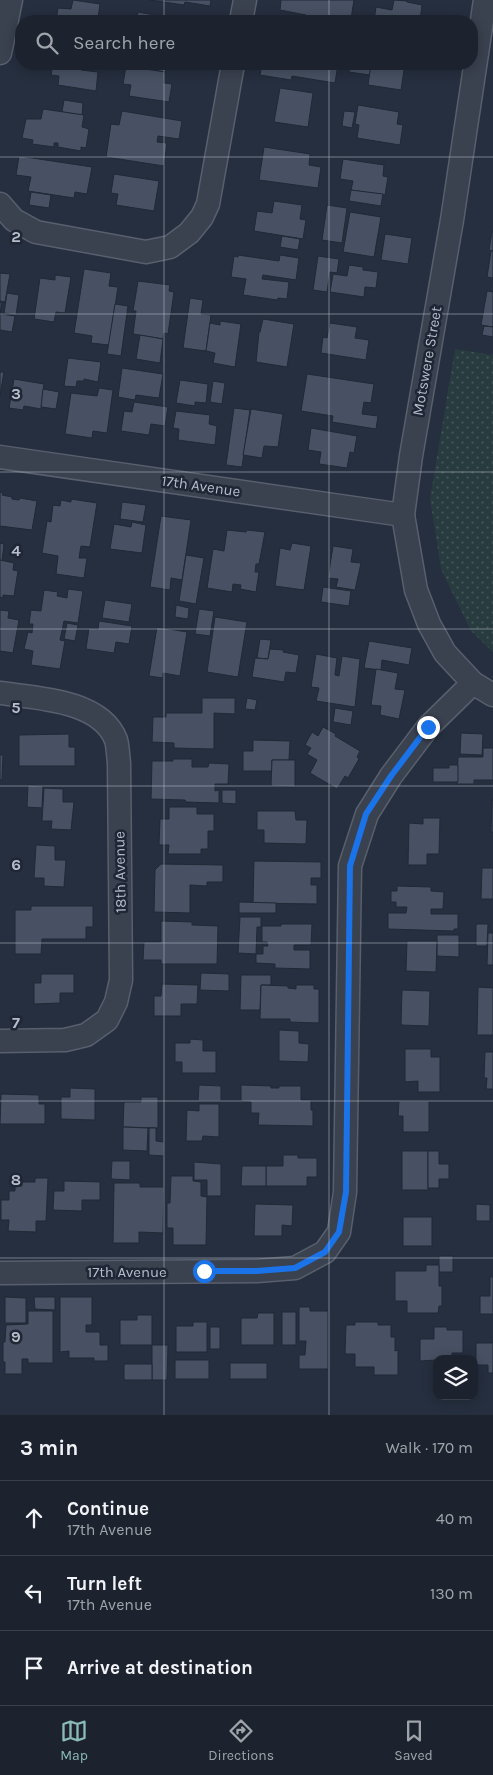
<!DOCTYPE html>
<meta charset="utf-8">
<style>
body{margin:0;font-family:Karla,sans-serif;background:#252b37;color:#f1f3f6}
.controls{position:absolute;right:15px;bottom:15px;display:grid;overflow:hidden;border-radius:10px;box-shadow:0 2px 12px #0003}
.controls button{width:45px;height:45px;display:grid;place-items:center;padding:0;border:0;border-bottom:1px solid #3a404b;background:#1c232f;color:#f1f3f6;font:25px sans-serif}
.stop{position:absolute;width:15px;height:15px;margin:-11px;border:4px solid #1a73e8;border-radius:50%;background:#fff}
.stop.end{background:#1a73e8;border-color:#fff;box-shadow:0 1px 5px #0008}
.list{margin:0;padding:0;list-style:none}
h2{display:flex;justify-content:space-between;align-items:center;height:65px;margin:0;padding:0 20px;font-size:21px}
h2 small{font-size:16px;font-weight:400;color:#a0a4aa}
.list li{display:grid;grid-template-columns:32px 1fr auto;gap:15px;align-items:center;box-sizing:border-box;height:75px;padding:0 20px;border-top:1px solid #3a404b}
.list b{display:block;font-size:19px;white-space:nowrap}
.list p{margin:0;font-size:16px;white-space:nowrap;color:#a0a4aa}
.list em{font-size:16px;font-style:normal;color:#a0a4aa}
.icon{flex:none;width:28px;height:28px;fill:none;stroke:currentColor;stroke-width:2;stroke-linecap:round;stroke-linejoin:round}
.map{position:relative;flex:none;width:493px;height:1415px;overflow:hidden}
.search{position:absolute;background:#1c232f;box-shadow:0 2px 12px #0003;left:15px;right:15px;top:15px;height:55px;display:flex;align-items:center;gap:12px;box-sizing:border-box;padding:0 18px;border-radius:20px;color:#a0a4aa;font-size:19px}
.sheet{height:290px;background:#1c232f}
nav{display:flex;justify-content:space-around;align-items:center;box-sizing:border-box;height:70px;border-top:1px solid #3a404b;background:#1c232f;font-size:14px;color:#a0a4aa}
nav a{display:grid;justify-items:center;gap:2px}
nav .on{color:#8bbbb9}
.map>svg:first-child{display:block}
.grass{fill:url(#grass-dots)}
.building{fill:#475163;stroke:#212836}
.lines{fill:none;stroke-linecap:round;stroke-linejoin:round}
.street-casing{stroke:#585f6d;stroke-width:25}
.street{stroke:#3a414f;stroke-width:22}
.route{stroke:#1a73e8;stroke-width:6}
.grid{fill:none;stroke:#b7bdca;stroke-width:1;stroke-opacity:0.55}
.labels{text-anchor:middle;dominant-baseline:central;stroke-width:5;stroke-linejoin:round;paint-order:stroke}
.street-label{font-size:15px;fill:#b7bdca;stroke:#1f2635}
.grid-label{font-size:16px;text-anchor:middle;font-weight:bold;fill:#b7bdca;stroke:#1f2635;stroke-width:5;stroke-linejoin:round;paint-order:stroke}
</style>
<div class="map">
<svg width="493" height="1415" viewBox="0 0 493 1415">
<defs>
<pattern id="grass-dots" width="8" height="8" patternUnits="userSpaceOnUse" patternTransform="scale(1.25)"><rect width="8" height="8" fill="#283c40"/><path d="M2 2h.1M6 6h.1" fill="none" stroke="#45565a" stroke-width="1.8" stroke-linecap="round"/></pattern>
</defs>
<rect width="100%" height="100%" fill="#262f3f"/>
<polygon class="grass" points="455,349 493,355 493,652 471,631 441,569 430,499"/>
<g class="building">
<polygon points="73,0 100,4 98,18 104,19 103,21 56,21 58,8 71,9"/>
<polygon points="149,0 211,0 210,6 185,2 184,5"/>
<polygon points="281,0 354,0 351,19 344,18 343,21 305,21 306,15 280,10"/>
<polygon points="394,0 407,1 407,2 422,5 420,21 374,21 376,7 392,10"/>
<polygon points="138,12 177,19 177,21 136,21"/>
<polygon points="53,64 82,64 81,70 98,72 96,91 58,85 59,76 51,75"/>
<polygon points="115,64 125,64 124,69 114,68"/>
<polygon points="128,64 166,64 165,72 128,66"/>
<polygon points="262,64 338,64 335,83 292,76 291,80 260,75"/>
<polygon points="350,64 371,64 370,75 349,72"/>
<polygon points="371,64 405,64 401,90 368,85"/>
<polygon points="126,66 165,72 164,83 172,84 169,102 129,96 131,85 123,84"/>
<polygon points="280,88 313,93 308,127 274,122"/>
<polygon points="64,100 83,103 82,115 62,112"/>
<polygon points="358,105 399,112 397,124 403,125 400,145 357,138 359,125 355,124"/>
<polygon points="43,109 84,115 82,127 89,129 86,148 81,147 81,151 58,147 58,143 54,143 54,147 32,144 33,140 22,138 26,119 41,119"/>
<polygon points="122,111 182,121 179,139 158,136 157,142 167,143 164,166 106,157 111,124 119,125"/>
<polygon points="344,111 355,112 352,128 342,126"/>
<polygon points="264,147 310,154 309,165 321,167 318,188 259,180"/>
<polygon points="19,156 92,167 87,194 75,192 74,198 28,191 31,177 16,175"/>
<polygon points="343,159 384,165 383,176 388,177 385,195 351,190 353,181 340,179"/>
<polygon points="114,174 159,181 154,211 116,205 118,194 111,193"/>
<polygon points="351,190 383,194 381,206 349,201"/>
<polygon points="31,192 51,195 49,208 29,205"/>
<polygon points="274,201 302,205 300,219 306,220 303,239 254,231 257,211 272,213"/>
<polygon points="327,205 347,208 342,243 322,240"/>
<polygon points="350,212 381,217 374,257 343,252"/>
<polygon points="492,232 493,232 493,251 489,250"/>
<polygon points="385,234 412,238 408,264 381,260"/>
<polygon points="282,236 300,239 298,250 280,247"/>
<polygon points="491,251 493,251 493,278 487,277"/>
<polygon points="238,255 279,261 280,255 299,258 296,280 263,275 262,279 289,282 287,299 278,298 277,300 243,295 246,279 231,277 234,256 238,257"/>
<polygon points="318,256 339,259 337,273 330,272 327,292 313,290"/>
<polygon points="349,265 363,267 363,270 378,272 376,288 365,287 364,297 330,292 333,274 347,276"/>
<polygon points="84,269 111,273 109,286 118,287 109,345 91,343 92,336 74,333"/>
<polygon points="0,273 10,274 5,302 0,301"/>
<polygon points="55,275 71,277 65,313 56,312 54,322 34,319 40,278 55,280"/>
<polygon points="138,281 170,285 169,291 174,292 168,334 164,333 163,339 133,334 136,311 133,311"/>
<polygon points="487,291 493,292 493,327 481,325"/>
<polygon points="7,293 19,295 16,315 4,313"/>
<polygon points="190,298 203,300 201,314 211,315 206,351 183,348"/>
<polygon points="0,302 2,303 0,314 15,316 12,332 0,330"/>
<polygon points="115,304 128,306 121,356 107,354"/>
<polygon points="263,319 294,324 287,367 256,362 259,332 260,332"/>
<polygon points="220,321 241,324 235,367 213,363 215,353 206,351 210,323 220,325"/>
<polygon points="330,323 357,327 355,338 369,340 366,360 321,353 323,337 327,338"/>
<polygon points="484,326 493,327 493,337 482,335"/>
<polygon points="140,335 163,339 160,363 136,359"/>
<polygon points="68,358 101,362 98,382 84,379 84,381 77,381 76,387 64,386"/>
<polygon points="122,368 163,374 159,398 136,395 135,400 118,397"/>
<polygon points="0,372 4,372 0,396"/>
<polygon points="307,374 374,384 371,403 364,402 362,414 378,416 376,429 332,422 333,416 301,411"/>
<polygon points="14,379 44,384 41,409 24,406 23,410 9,408"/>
<polygon points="180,380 208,384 206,403 195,402 195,406 176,403"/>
<polygon points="213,381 225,383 222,404 210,402"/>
<polygon points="99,388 113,390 107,433 93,431 92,438 65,434 71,393 97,396"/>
<polygon points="43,389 59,392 56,409 41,407"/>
<polygon points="134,402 168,407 165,426 151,424 149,435 121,431 124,411 132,412"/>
<polygon points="234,408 250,410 242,467 226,465"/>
<polygon points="251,409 283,414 278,447 264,446 262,458 243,455"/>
<polygon points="176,411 210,415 209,424 217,426 215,445 178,440 179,429 173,428"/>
<polygon points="311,428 357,436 354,453 350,452 347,468 319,464 321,452 308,450"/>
<polygon points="0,492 3,493 2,495 12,497 12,499 19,500 20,498 37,501 32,530 0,526"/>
<polygon points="71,499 97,503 90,547 81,546 79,558 87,558 84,578 56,574 58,556 42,553 47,521 51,522 53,505 60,506 61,500 71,502"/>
<polygon points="122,502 146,505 143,522 120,519"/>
<polygon points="161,516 191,520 182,580 171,578 170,590 150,587"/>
<polygon points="132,522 146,525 142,553 110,549 114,524 131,527"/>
<polygon points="227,530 246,532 247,530 265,532 259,564 256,564 255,572 259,572 256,592 240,589 241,585 233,584 232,592 207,588 213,549 224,551"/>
<polygon points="0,543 4,544 2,561 0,560"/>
<polygon points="292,543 311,546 304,590 275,586 280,548 290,550"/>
<polygon points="333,546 353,549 351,562 361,563 355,590 336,587 338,579 328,578"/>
<polygon points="186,555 204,558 196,604 179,601"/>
<polygon points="0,560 14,563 13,570 18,571 14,596 3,595 3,598 0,597"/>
<polygon points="323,587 351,591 349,606 321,602"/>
<polygon points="68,589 83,591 78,623 64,621 60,640 65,641 60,669 31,665 33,651 24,649 28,632 32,633 33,624 29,624 31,610 41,611 44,590 58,592 57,596 67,598"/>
<polygon points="105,600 132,604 129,622 102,618"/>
<polygon points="176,605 189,608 188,619 175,617"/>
<polygon points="199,609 214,611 210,636 195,634"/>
<polygon points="0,610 9,611 8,618 19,620 13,653 0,651"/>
<polygon points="215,617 247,622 238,677 207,672"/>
<polygon points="99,621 132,626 129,644 116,642 114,653 86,649 89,628 98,629"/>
<polygon points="67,623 78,625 75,641 64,639"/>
<polygon points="157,627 187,632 180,676 163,673 163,678 149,676"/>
<polygon points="260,639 271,640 268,659 257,658"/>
<polygon points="369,641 412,648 409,665 382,660 381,670 364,668"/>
<polygon points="270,649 284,650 283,652 299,655 296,673 286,672 284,682 252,677 255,658 268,659"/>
<polygon points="316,654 337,658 335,675 339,676 342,656 360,659 355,707 316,701 319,688 311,687"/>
<polygon points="376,669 398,673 395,689 405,690 399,719 380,715 381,706 371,705"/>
<polygon points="202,698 235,698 235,714 214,713 214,749 174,748 174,743 152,742 153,717 166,717 166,713 202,713"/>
<polygon points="247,698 257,700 255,710 245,709"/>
<polygon points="335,708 353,711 351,725 333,722"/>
<polygon points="323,727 336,734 335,736 360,751 357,757 359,759 348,778 345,776 337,789 310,773 317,760 307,754 311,748 305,745 312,732 318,736"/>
<polygon points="461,733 483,734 482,755 460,754"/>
<polygon points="69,734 69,747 75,747 75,766 19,766 19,735"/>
<polygon points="253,740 290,741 289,760 272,760 272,771 243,771 243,751 253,751"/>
<polygon points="483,748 493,748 493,780 474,780 474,784 457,784 458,757 483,757"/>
<polygon points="0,755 3,755 2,780 0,780"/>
<polygon points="173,759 192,759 192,767 208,767 209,763 229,764 228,784 215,784 215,791 219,790 219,803 186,802 185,800 151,799 152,761 173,761"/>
<polygon points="272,760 295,760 295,787 271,786"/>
<polygon points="449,765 458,765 458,782 433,782 433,768 449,768"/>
<polygon points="28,785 43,786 42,808 27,807"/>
<polygon points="44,788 63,789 63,802 74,802 71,830 51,829 52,821 42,821"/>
<polygon points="222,790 236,790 236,804 222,803"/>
<polygon points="492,800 493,800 493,832 491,832"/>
<polygon points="169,807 197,807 197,814 214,814 214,831 208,831 208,849 201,849 201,854 168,854 169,845 159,845 160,819 169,819"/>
<polygon points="257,811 295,811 296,820 307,820 306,844 264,843 264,830 257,830"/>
<polygon points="423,818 440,818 439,854 427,854 427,865 408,865 409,823 423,824"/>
<polygon points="36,845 55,846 55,860 66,860 64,887 44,886 44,878 34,878"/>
<polygon points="254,861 321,862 321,878 311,878 311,885 317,885 317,904 253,903"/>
<polygon points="161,864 223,865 223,882 207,882 207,886 190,885 190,913 154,912 155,870"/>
<polygon points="482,868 493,868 493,899 481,899"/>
<polygon points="397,886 431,887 431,891 444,892 443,909 431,909 431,914 458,914 458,929 454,929 454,931 388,929 388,913 406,913 407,907 396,907 396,902 391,902 391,891 397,891"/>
<polygon points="239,902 276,903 276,913 239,913"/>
<polygon points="31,906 93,906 93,927 86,927 86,939 42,939 41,954 15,954 15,910 31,910"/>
<polygon points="240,917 261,917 261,927 257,927 256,954 238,953"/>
<polygon points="161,921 192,922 192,925 218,926 217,964 161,964 161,960 143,960 144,942 161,942"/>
<polygon points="281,924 312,924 311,945 294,945 294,950 310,950 310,969 275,968 275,964 256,963 256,954 263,954 263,946 268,946 267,942 262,942 262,926 281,926"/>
<polygon points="476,924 488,924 487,946 476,946"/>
<polygon points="488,933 493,933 493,965 487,965"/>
<polygon points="437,935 459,935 459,957 437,956"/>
<polygon points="407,941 437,941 436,972 406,971"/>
<polygon points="201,973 229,974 229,991 200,990"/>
<polygon points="41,974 74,974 74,993 60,993 60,1003 34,1004 34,983 41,983"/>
<polygon points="241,975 271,975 271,985 261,985 260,1010 240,1010"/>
<polygon points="162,984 198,985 197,1004 181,1004 181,1016 154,1016 154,996 161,996"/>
<polygon points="261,985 288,986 288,988 296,989 296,985 314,985 314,989 319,989 319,1023 290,1022 290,1019 260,1019"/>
<polygon points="478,987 493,988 493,1035 477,1035"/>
<polygon points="402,990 430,991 429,1026 401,1025"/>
<polygon points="279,1030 299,1031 299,1043 309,1044 308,1062 279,1061"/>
<polygon points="190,1039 203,1040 203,1051 216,1051 216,1073 182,1073 182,1062 175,1062 175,1043 190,1043"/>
<polygon points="405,1049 431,1049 431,1057 440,1057 440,1092 418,1092 418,1081 405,1082"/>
<polygon points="485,1052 493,1052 493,1089 486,1089 487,1078 484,1078"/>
<polygon points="199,1085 221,1086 221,1101 198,1101"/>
<polygon points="241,1085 271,1086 271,1088 279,1088 279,1086 301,1086 301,1100 311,1100 311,1110 313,1110 313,1126 258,1125 259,1113 251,1113 251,1102 241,1101"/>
<polygon points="70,1088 95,1089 95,1120 61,1119 61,1097 70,1097"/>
<polygon points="1,1094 39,1095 39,1104 45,1104 45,1124 0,1124"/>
<polygon points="141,1097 158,1097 158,1128 123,1127 124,1102 141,1102"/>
<polygon points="399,1101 429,1101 429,1132 403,1132 403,1116 398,1116"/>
<polygon points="199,1104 219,1104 219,1137 203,1136 202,1141 186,1141 187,1110 199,1111"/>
<polygon points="123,1127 148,1128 147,1151 123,1150"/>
<polygon points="149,1128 156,1128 156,1141 164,1142 164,1156 149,1155"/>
<rect x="402" y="1151" width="26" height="39"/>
<polygon points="428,1151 439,1151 439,1164 449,1164 449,1179 439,1179 439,1188 428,1188"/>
<polygon points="283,1155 298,1155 298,1158 317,1158 317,1177 307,1177 307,1186 266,1186 266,1166 283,1166"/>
<polygon points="112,1161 130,1161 130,1180 111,1179"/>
<polygon points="194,1162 221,1164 221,1196 207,1196 207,1180 194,1180"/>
<polygon points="242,1166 266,1166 266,1186 241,1186"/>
<polygon points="171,1176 193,1176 193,1181 201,1182 201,1196 207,1197 206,1245 173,1245 173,1228 167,1228 167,1203 170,1203"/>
<polygon points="35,1178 48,1178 46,1221 36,1221 36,1232 8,1231 9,1220 1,1220 1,1200 9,1200 9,1191 15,1191 15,1186 22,1186 22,1182 35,1182"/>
<polygon points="64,1181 100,1182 100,1200 82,1200 82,1211 53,1210 54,1191 64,1191"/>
<polygon points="114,1183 140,1183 140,1187 164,1187 163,1233 139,1232 139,1243 113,1243"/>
<polygon points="255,1204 293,1205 292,1226 282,1225 282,1236 254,1236"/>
<polygon points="476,1204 490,1205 490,1221 476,1221"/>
<rect x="403" y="1217" width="29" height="29"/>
<rect x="439" y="1256" width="14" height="16"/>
<polygon points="426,1265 439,1265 439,1286 442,1286 442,1306 439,1306 438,1313 407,1313 407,1301 395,1301 395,1271 426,1271"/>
<polygon points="490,1277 493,1277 493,1314 480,1314 480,1296 490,1296"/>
<polygon points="5,1297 26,1298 26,1323 5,1323"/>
<polygon points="34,1297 55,1297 55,1310 35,1309"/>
<polygon points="60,1297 92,1297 92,1325 86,1325 86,1332 100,1332 100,1345 108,1345 108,1361 94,1361 94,1358 69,1358 69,1351 60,1352"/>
<polygon points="299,1307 310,1307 310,1311 328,1311 328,1369 299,1369 299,1355 305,1355 306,1341 299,1341"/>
<polygon points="28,1311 53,1311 53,1363 28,1363 28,1359 22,1359 22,1374 5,1374 5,1362 3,1362 3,1342 5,1342 6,1325 28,1324"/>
<rect x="282" y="1312" width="14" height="33"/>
<polygon points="258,1313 274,1313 274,1345 241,1345 241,1318 257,1318"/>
<polygon points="137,1315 152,1315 152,1345 120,1345 120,1320 137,1320"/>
<polygon points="193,1322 207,1322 207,1352 176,1352 176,1326 193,1326"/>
<polygon points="355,1322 378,1322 378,1325 391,1325 391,1337 395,1337 395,1351 398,1350 398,1375 374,1375 374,1367 355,1367 355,1354 345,1354 346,1325 355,1325"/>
<rect x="210" y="1327" width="10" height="22"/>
<polygon points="434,1327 447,1327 447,1330 463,1330 463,1353 452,1353 452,1359 420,1361 420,1339 434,1339"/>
<polygon points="476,1343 493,1343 493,1373 488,1373 488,1365 476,1365"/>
<polygon points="152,1345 168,1345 167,1380 152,1380"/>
<rect x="175" y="1360" width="34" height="19"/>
<rect x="230" y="1363" width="37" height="16"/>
<rect x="124" y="1364" width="28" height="16"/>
</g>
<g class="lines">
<defs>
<g id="street">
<polyline points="485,0 452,220 411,456 403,515 416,590 429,624 445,653 473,683 493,695"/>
<polyline points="241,21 245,0"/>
<polyline points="0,53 11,0"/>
<polyline points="0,204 14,220 36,232 146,252 170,247 189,233 202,217 208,204 233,64"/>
<polyline points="0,457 403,515"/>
<path d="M0,693C36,698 101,700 116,740C118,747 118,756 119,763L121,980L116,1002L107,1020L86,1035L65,1040L0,1041"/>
<polyline points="0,1273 257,1271 295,1268 325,1252 339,1232 345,1192 350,866 367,814 391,776 428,727 473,683"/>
</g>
</defs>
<use href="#street" class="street-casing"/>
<use href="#street" class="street"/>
</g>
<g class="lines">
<polyline class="route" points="204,1271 257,1271 295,1268 325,1252 339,1232 346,1192 350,866 366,814 391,776 428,727"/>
</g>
<path class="grid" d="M164,0V21M329,0V21M164,64V1415M329,64V1415M0,157H493M0,314H493M0,472H493M0,629H493M0,786H493M0,943H493M0,1101H493M0,1258H493"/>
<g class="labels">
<g class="street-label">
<text transform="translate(427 361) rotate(-80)">Motswere Street</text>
<text transform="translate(201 486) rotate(8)">17th Avenue</text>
<text transform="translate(120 872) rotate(-91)">18th Avenue</text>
<text x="127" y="1272">17th Avenue</text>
</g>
</g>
<g class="grid-label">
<text x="16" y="242">2</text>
<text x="16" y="399">3</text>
<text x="16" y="556">4</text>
<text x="16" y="713">5</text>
<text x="16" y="870">6</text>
<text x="16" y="1028">7</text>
<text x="16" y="1185">8</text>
<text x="16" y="1342">9</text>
</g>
</svg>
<div class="controls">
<button><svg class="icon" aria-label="layers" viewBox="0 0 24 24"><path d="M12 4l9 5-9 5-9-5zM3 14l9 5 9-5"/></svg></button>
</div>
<div class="stop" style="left:204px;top:1271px"></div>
<div class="stop end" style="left:428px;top:727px"></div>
<div class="search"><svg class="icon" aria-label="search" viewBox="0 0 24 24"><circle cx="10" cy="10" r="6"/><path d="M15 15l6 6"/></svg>Search here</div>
</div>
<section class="sheet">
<h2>3 min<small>Walk · 170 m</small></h2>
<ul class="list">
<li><svg class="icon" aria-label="ahead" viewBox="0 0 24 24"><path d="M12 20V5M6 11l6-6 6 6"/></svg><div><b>Continue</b><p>17th Avenue</p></div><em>40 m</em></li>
<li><svg class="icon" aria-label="left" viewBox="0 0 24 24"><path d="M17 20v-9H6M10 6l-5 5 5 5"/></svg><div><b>Turn left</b><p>17th Avenue</p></div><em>130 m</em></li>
<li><svg class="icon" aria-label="arrive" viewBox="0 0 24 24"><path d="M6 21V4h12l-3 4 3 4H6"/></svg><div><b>Arrive at destination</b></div></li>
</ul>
</section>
<nav>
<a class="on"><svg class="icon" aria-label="map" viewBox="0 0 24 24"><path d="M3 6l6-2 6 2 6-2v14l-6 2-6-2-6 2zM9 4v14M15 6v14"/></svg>Map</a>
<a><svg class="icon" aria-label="directions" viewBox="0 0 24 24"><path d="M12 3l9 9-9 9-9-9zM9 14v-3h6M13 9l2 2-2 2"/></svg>Directions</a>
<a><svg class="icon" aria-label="saved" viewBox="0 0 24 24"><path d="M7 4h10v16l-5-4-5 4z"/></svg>Saved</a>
</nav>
